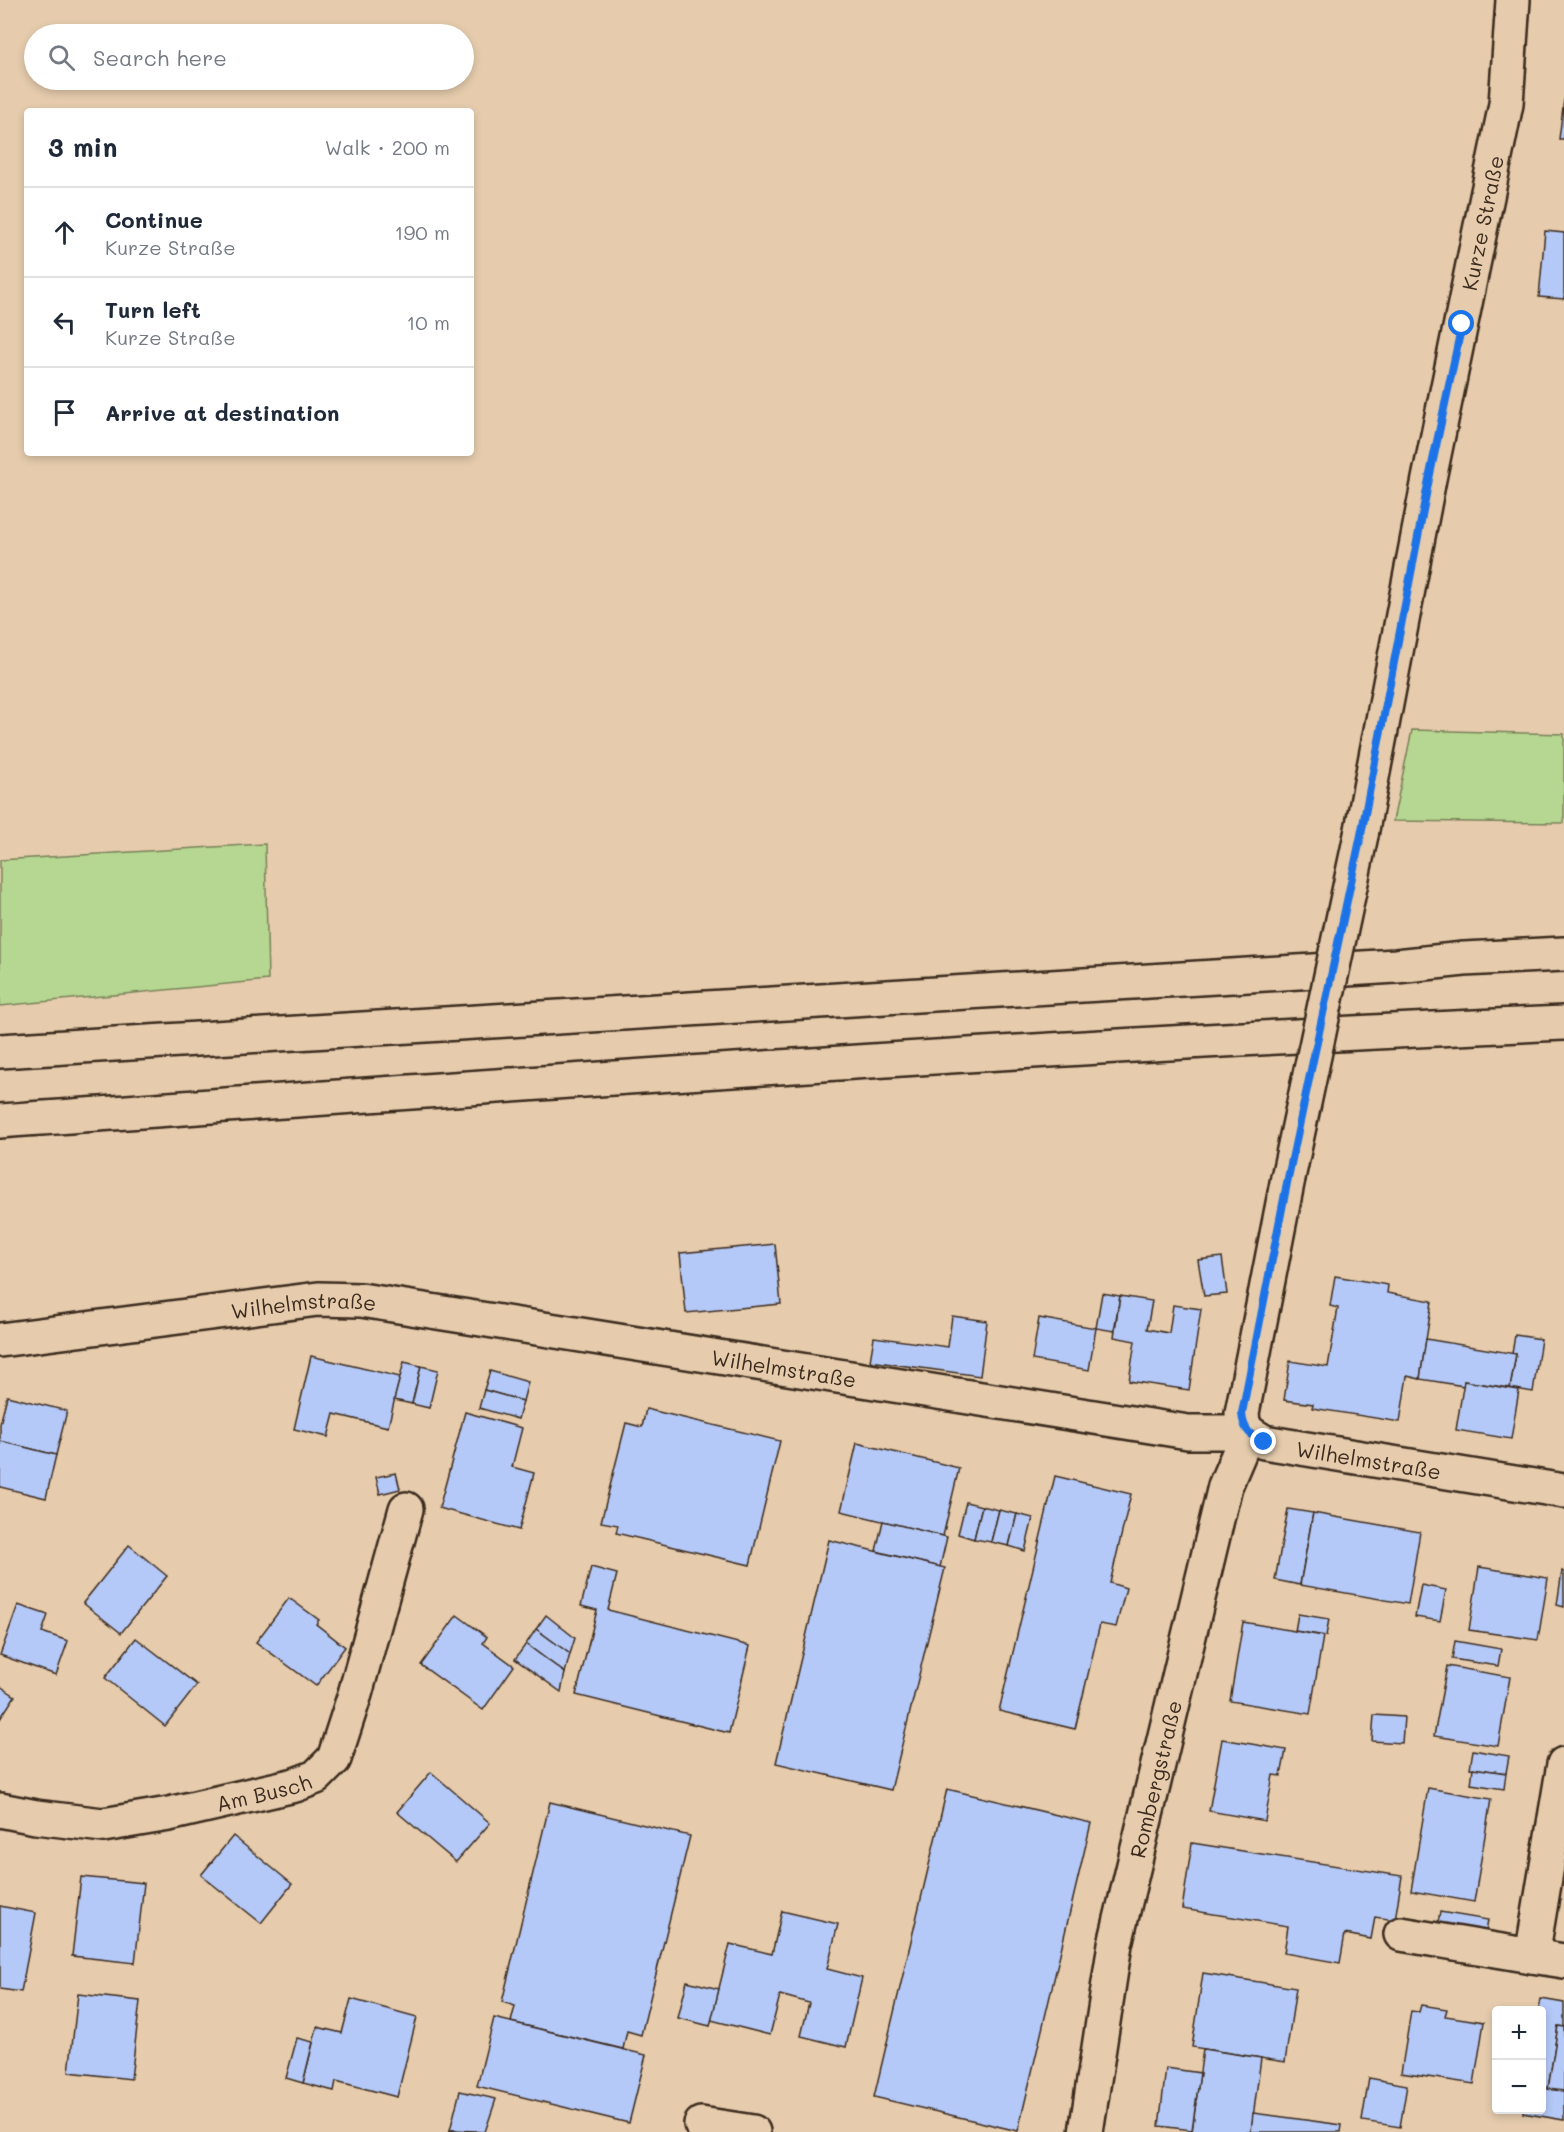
<!DOCTYPE html>
<meta charset="utf-8">
<style>
body{margin:0;font-family:Mali,sans-serif;background:#f6f6f7;color:#1f2937}
.controls{position:absolute;right:18px;bottom:18px;display:grid;overflow:hidden;border-radius:6px;box-shadow:0 3px 9px #0003}
.controls button{width:54px;height:54px;display:grid;place-items:center;padding:0;border:0;border-bottom:2px solid #e0e1e3;background:#fff;color:#1f2937;font:30px sans-serif}
.stop{position:absolute;width:18px;height:18px;margin:-14px;border:4px solid #1a73e8;border-radius:50%;background:#fff}
.stop.end{background:#1a73e8;border-color:#fff;box-shadow:0 2px 6px #0008}
.list{margin:0;padding:0;list-style:none}
h2{display:flex;justify-content:space-between;align-items:center;height:78px;margin:0;padding:0 24px;font-size:26px}
h2 small{font-size:20px;font-weight:400;color:#747a83}
.list li{display:grid;grid-template-columns:39px 1fr auto;gap:18px;align-items:center;box-sizing:border-box;height:90px;padding:0 24px;border-top:2px solid #e0e1e3}
.list b{display:block;font-size:22px;white-space:nowrap}
.list p{margin:0;font-size:20px;white-space:nowrap;color:#747a83}
.list em{font-size:20px;font-style:normal;color:#747a83}
.icon{flex:none;width:33px;height:33px;fill:none;stroke:currentColor;stroke-width:2;stroke-linecap:round;stroke-linejoin:round}
.map{position:relative;flex:none;width:1564px;height:2132px;overflow:hidden}
.search{position:absolute;background:#fff;box-shadow:0 3px 9px #0003;left:24px;top:24px;width:450px;height:66px;display:flex;align-items:center;gap:15px;box-sizing:border-box;padding:0 21px;border-radius:33px;color:#747a83;font-size:22px}
.panel{position:absolute;background:#fff;box-shadow:0 3px 9px #0003;left:24px;top:108px;width:450px;height:348px;border-radius:6px}
.map>svg:first-child{display:block}
.green{fill:#b6d791;stroke:#788058;stroke-width:1.5}
.building{fill:#b4c9f8;stroke:#3b2a1e;stroke-width:1.5}
.lines{fill:none;stroke-linecap:round;stroke-linejoin:round}
.minor-casing{stroke:#3b2a1e;stroke-width:38}
.motorway-casing{stroke:#3b2a1e;stroke-width:38}
.minor{stroke:#e6ccad;stroke-width:33}
.motorway{stroke:#e6ccad;stroke-width:33}
.minor-bridge-casing{stroke:#3b2a1e;stroke-width:38;stroke-linecap:butt}
.minor-bridge{stroke:#e6ccad;stroke-width:33}
.route{stroke:#1a73e8;stroke-width:8}
.labels{text-anchor:middle;dominant-baseline:central;stroke-width:6;stroke-linejoin:round;paint-order:stroke}
.street-label{font-size:21px;fill:#3b2a1e;stroke:#e6ccad}
</style>
<div class="map">
<svg width="1564" height="2132" viewBox="0 0 1564 2132">
<rect width="100%" height="100%" fill="#e6ccad"/>
<filter id="ink" filterUnits="userSpaceOnUse"><feTurbulence type="fractalNoise" baseFrequency=".0167" numOctaves="2"/><feDisplacementMap in="SourceGraphic" scale="12" xChannelSelector="R" yChannelSelector="G"/><feConvolveMatrix kernelMatrix="1 2 1 2 8 2 1 2 1" color-interpolation-filters="sRGB"/></filter>
<g filter="url(#ink)">
<g class="green">
<polygon points="1412,730 1564,734 1564,823 1393,821"/>
<polygon points="265,844 268,980 0,1006 0,860"/>
</g>
<g class="building">
<polygon points="1564,99 1564,139 1559,139"/>
<polygon points="1545,231 1564,233 1564,299 1539,297"/>
<polygon points="775,1244 781,1304 686,1313 680,1253"/>
<polygon points="1222,1257 1227,1294 1204,1296 1198,1260"/>
<polygon points="1335,1276 1388,1285 1387,1293 1432,1301 1420,1379 1407,1376 1400,1422 1312,1408 1313,1404 1284,1400 1290,1361 1328,1367 1338,1308 1330,1306"/>
<polygon points="1102,1293 1120,1296 1114,1331 1096,1328"/>
<polygon points="1120,1296 1152,1301 1147,1329 1169,1333 1173,1305 1201,1309 1189,1390 1129,1381 1135,1341 1114,1337"/>
<polygon points="952,1316 987,1321 980,1376 870,1361 874,1337 948,1347"/>
<polygon points="1039,1318 1096,1328 1089,1370 1032,1360"/>
<polygon points="1515,1335 1541,1339 1533,1392 1510,1388 1516,1354 1512,1354"/>
<polygon points="1426,1339 1516,1354 1510,1388 1464,1381 1464,1386 1420,1379"/>
<polygon points="311,1356 400,1377 388,1427 334,1414 328,1437 294,1429"/>
<polygon points="404,1362 421,1366 412,1404 394,1400"/>
<polygon points="421,1366 438,1370 429,1408 412,1404"/>
<polygon points="490,1371 528,1382 523,1401 484,1390"/>
<polygon points="1464,1381 1519,1390 1511,1439 1456,1430"/>
<polygon points="484,1390 523,1401 518,1419 479,1408"/>
<polygon points="7,1396 67,1411 56,1455 0,1441 0,1424"/>
<polygon points="646,1409 780,1441 750,1565 616,1533 618,1525 601,1522 626,1423 642,1427"/>
<polygon points="465,1412 522,1428 512,1467 534,1473 519,1530 439,1508"/>
<polygon points="0,1441 56,1455 46,1498 0,1487"/>
<polygon points="857,1443 959,1468 943,1536 841,1511"/>
<polygon points="396,1473 400,1489 380,1494 376,1477"/>
<polygon points="1055,1476 1131,1494 1110,1583 1126,1588 1116,1627 1100,1624 1075,1729 999,1711"/>
<polygon points="966,1502 982,1506 974,1539 958,1534"/>
<polygon points="982,1506 999,1510 991,1542 974,1539"/>
<polygon points="1288,1509 1313,1513 1300,1585 1275,1580"/>
<polygon points="999,1510 1017,1514 1009,1546 991,1542"/>
<polygon points="1313,1513 1420,1532 1408,1604 1300,1585"/>
<polygon points="1017,1514 1033,1518 1025,1551 1009,1546"/>
<polygon points="883,1521 947,1537 940,1567 876,1551"/>
<polygon points="829,1540 945,1568 891,1790 776,1763"/>
<polygon points="129,1545 167,1576 121,1633 83,1603"/>
<polygon points="591,1567 617,1574 608,1610 750,1646 729,1733 576,1695 597,1610 581,1606"/>
<polygon points="1479,1567 1548,1578 1538,1640 1469,1630"/>
<polygon points="1562,1571 1564,1572 1564,1607 1557,1605"/>
<polygon points="1421,1585 1446,1590 1440,1621 1415,1617"/>
<polygon points="289,1598 319,1620 316,1624 345,1647 316,1686 256,1642"/>
<polygon points="18,1605 48,1615 42,1632 68,1641 56,1675 0,1655"/>
<polygon points="1298,1614 1329,1619 1326,1636 1295,1631"/>
<polygon points="457,1615 487,1637 483,1643 514,1666 483,1710 421,1665"/>
<polygon points="546,1615 575,1638 570,1654 536,1629"/>
<polygon points="1243,1622 1323,1636 1310,1714 1230,1701"/>
<polygon points="536,1629 570,1654 565,1673 526,1644"/>
<polygon points="136,1638 197,1685 165,1726 105,1678"/>
<polygon points="1455,1641 1501,1649 1498,1666 1452,1659"/>
<polygon points="526,1644 565,1673 561,1692 515,1659"/>
<polygon points="1447,1666 1510,1677 1498,1746 1434,1736"/>
<polygon points="0,1686 15,1696 0,1719"/>
<polygon points="1374,1715 1404,1717 1402,1743 1372,1741"/>
<polygon points="1222,1739 1286,1750 1281,1776 1273,1775 1265,1821 1209,1811"/>
<polygon points="1473,1750 1509,1756 1506,1773 1470,1768"/>
<polygon points="1473,1768 1506,1773 1504,1789 1471,1784"/>
<polygon points="431,1772 490,1823 456,1862 397,1812"/>
<polygon points="1428,1788 1491,1799 1474,1902 1411,1891"/>
<polygon points="947,1789 1091,1823 1018,2131 874,2097"/>
<polygon points="550,1802 690,1836 641,2035 627,2031 623,2049 511,2022 515,2006 502,2002"/>
<polygon points="233,1836 292,1884 261,1923 201,1875"/>
<polygon points="1192,1843 1402,1876 1395,1920 1375,1917 1371,1939 1345,1934 1340,1963 1284,1953 1288,1926 1182,1909"/>
<polygon points="81,1877 144,1883 135,1963 72,1956"/>
<polygon points="0,1906 36,1913 21,1992 0,1989"/>
<polygon points="782,1911 838,1924 827,1969 862,1978 846,2047 801,2036 809,2003 780,1995 770,2035 711,2020 730,1944 772,1954"/>
<polygon points="1440,1912 1488,1920 1485,1936 1437,1928"/>
<polygon points="1203,1973 1296,1988 1285,2062 1192,2047"/>
<polygon points="687,1981 719,1989 710,2026 678,2018"/>
<polygon points="78,1994 140,2001 131,2079 69,2072"/>
<polygon points="351,1999 417,2017 397,2097 336,2081 334,2091 303,2083 317,2027 342,2033"/>
<polygon points="1541,1999 1564,2003 1564,2027 1558,2026 1548,2089 1564,2091 1564,2120 1523,2113 1523,2110 1542,2110 1542,2010 1539,2010"/>
<polygon points="1421,2005 1447,2009 1445,2016 1484,2022 1474,2084 1401,2073 1411,2011 1419,2012"/>
<polygon points="494,2018 646,2055 629,2123 477,2086"/>
<polygon points="1558,2026 1564,2027 1564,2091 1548,2089"/>
<polygon points="297,2038 313,2042 303,2083 286,2078"/>
<polygon points="1203,2049 1261,2058 1251,2132 1192,2132"/>
<polygon points="1166,2068 1200,2073 1192,2130 1159,2126"/>
<polygon points="1369,2078 1407,2085 1400,2127 1362,2121"/>
<polygon points="460,2091 496,2099 485,2132 450,2130"/>
<polygon points="1253,2113 1342,2125 1341,2132 1251,2132"/>
<polygon points="450,2130 477,2131 450,2132"/>
</g>
<g class="lines">
<defs>
<g id="minor">
<path id="s1" d="M1361,835L1429,479L1506,104L1513,0"/>
<path id="s2" d="M0,1340L318,1299L361,1300L456,1315L1188,1432H1248L1264,1442L1564,1491"/>
<polyline points="1248,1432 1243,1423 1242,1413 1288,1178"/>
<path id="s3" d="M0,1810L36,1817L103,1825L169,1814L295,1785L316,1777L334,1759L355,1694L406,1509"/>
<polyline points="1401,1934 1532,1956 1564,1764"/>
<polyline points="1532,1956 1564,1961"/>
<polyline points="701,2124 753,2132"/>
<path id="s4" d="M1086,2132L1115,1944L1225,1486L1248,1432"/>
</g>
<g id="motorway">
<polyline points="0,1051 1396,966 1464,959 1564,954"/>
<path d="M0,1121C521,1084 1042,1046 1564,1023"/>
</g>
</defs>
<use href="#minor" class="minor-casing"/>
<use href="#motorway" class="motorway-casing"/>
<use href="#minor" class="minor"/>
<use href="#motorway" class="motorway"/>
<defs>
<polyline id="minor-bridge" points="1288,1178 1361,835"/>
</defs>
<use href="#minor-bridge" class="minor-bridge-casing"/>
<use href="#minor-bridge" class="minor-bridge"/>
</g>
</g>
<g class="lines" filter="url(#ink)">
<path class="route" d="M1264,1442C1250,1436 1243,1429 1242,1413L1288,1178L1361,835L1429,479L1462,324"/>
</g>
<g class="labels">
<g class="street-label">
<text stroke="none"><textPath href="#s1" startOffset="624">Kurze Straße</textPath></text>
<text stroke="none"><textPath href="#s2" startOffset="306">Wilhelmstraße</textPath></text>
<text stroke="none"><textPath href="#s2" startOffset="792">Wilhelmstraße</textPath></text>
<text stroke="none"><textPath href="#s2" startOffset="1386">Wilhelmstraße</textPath></text>
<text stroke="none"><textPath href="#s4" startOffset="360">Rombergstraße</textPath></text>
<text stroke="none"><textPath href="#s3" startOffset="268">Am Busch</textPath></text>
</g>
</g>
</svg>
<div class="controls">
<button>+</button>
<button>−</button>
</div>
<div class="stop" style="left:1462px;top:324px"></div>
<div class="stop end" style="left:1264px;top:1442px"></div>
<div class="search"><svg class="icon" aria-label="search" viewBox="0 0 24 24"><circle cx="10" cy="10" r="6"/><path d="M15 15l6 6"/></svg>Search here</div>
<section class="panel">
<h2>3 min<small>Walk · 200 m</small></h2>
<ul class="list">
<li><svg class="icon" aria-label="ahead" viewBox="0 0 24 24"><path d="M12 20V5M6 11l6-6 6 6"/></svg><div><b>Continue</b><p>Kurze Straße</p></div><em>190 m</em></li>
<li><svg class="icon" aria-label="left" viewBox="0 0 24 24"><path d="M17 20v-9H6M10 6l-5 5 5 5"/></svg><div><b>Turn left</b><p>Kurze Straße</p></div><em>10 m</em></li>
<li><svg class="icon" aria-label="arrive" viewBox="0 0 24 24"><path d="M6 21V4h12l-3 4 3 4H6"/></svg><div><b>Arrive at destination</b></div></li>
</ul>
</section>
</div>
